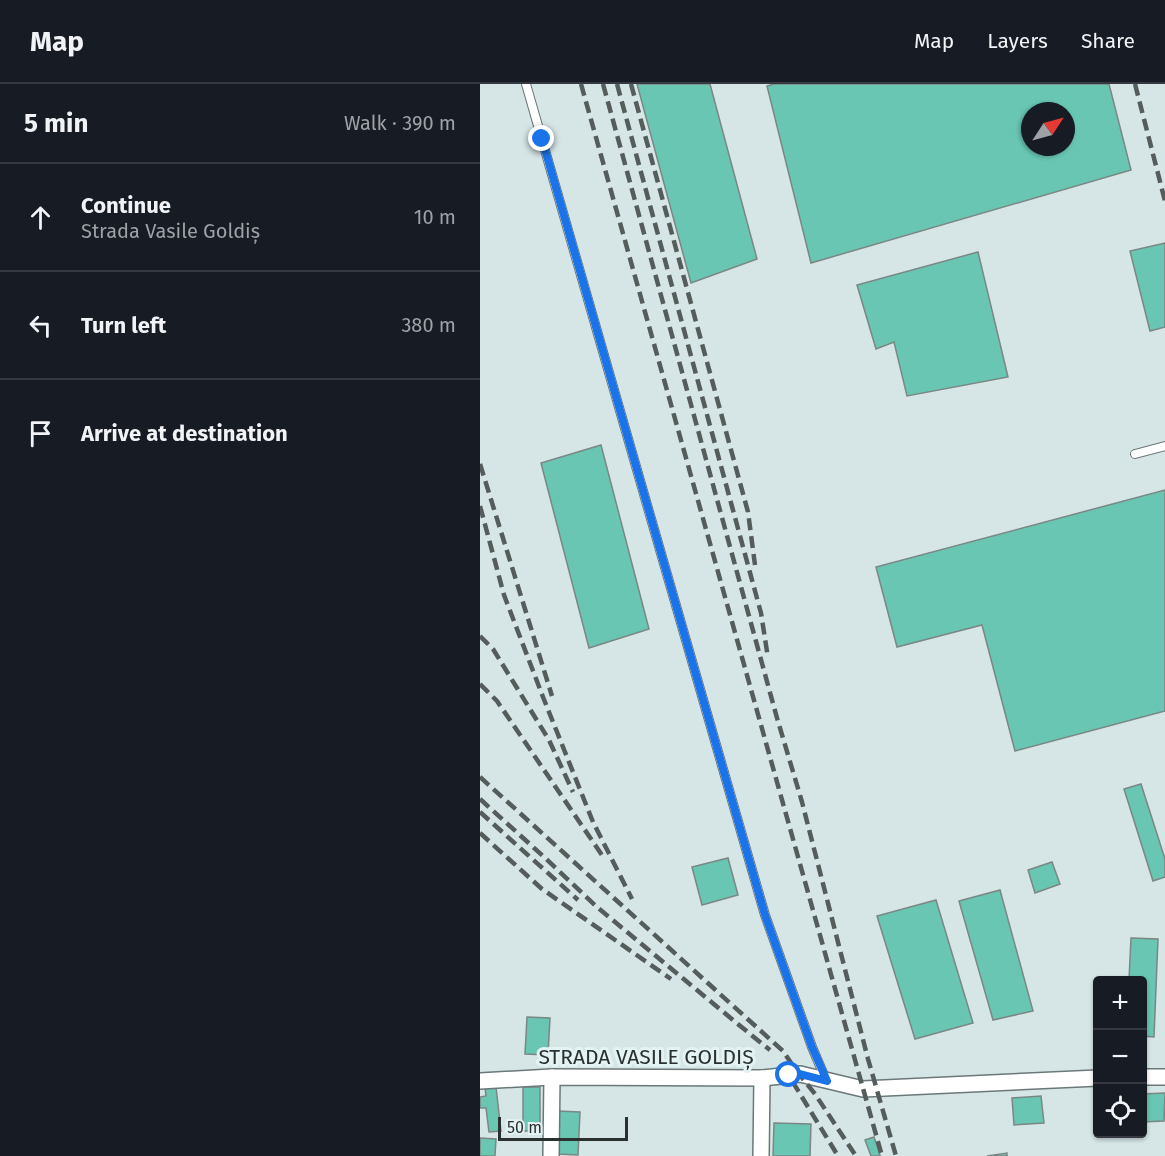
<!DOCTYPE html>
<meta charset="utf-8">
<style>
body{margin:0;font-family:"Fira Sans",sans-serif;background:#242831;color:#f1f3f6}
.controls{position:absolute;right:18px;bottom:18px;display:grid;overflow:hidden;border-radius:6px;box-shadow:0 2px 4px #0004}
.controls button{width:54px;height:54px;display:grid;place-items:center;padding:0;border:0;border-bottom:2px solid #363941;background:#171b24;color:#f1f3f6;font:30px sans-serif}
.compass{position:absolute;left:541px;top:18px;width:54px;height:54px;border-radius:50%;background:#171b24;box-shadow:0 2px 4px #0004;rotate:54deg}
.scale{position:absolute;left:18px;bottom:15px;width:130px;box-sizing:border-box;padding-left:6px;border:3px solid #2a3030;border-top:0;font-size:16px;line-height:21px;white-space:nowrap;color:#2a3030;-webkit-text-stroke:4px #e3f2f3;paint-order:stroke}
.stop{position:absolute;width:18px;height:18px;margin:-14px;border:4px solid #1a73e8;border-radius:50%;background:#fff}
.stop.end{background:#1a73e8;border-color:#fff;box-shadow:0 2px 6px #0008}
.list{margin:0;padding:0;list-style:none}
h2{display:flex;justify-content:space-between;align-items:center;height:78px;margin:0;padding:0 24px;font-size:26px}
h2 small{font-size:20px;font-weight:400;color:#9ea1a6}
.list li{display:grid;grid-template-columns:39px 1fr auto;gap:18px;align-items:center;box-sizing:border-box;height:108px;padding:0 24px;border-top:2px solid #363941}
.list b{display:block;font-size:22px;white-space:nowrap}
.list p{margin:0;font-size:20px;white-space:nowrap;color:#9ea1a6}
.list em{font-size:20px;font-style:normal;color:#9ea1a6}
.icon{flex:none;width:33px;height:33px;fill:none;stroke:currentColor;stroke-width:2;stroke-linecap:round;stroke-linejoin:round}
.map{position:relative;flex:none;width:685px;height:1072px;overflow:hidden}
header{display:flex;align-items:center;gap:36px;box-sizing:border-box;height:84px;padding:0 30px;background:#171b24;border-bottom:2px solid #363941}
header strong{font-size:28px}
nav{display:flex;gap:33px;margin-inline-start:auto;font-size:21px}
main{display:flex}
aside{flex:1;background:#171b24}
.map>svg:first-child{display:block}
.building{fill:#68c6b3;stroke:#7b8784;stroke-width:1.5;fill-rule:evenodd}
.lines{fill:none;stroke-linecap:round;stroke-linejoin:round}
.service-casing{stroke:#6b7879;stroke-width:10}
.minor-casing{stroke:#6b7879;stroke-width:18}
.service{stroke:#fff;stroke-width:8}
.minor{stroke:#fff;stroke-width:15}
.rail{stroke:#545c5c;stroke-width:4.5;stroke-dasharray:12 6;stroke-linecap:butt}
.route{stroke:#1a73e8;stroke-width:8}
.labels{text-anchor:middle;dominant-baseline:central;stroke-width:6;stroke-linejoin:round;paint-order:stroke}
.street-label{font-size:21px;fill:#2a3030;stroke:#e3f2f3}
</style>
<header>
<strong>Map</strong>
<nav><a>Map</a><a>Layers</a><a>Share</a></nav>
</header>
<main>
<aside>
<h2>5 min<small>Walk · 390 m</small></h2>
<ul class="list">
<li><svg class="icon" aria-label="ahead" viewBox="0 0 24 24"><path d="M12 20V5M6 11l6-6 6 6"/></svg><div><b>Continue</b><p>Strada Vasile Goldiș</p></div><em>10 m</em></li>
<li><svg class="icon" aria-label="left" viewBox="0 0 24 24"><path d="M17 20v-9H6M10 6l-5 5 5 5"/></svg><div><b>Turn left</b></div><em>380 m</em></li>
<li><svg class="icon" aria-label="arrive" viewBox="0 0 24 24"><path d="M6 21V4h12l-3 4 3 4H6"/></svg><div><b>Arrive at destination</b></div></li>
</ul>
</aside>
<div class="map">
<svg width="685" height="1072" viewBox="0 0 685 1072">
<rect width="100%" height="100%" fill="#d6e5e6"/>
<g class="building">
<polygon points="157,0 230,0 277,175 211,199"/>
<path d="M294,0H629L651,86L331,179L287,2ZM550,27H586V63H550Z"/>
<polygon points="685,159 685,243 670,247 650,167"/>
<polygon points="498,168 528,293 427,312 414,258 396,265 377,201"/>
<polygon points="121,361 169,545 109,564 61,379"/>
<polygon points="685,406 685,627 535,667 502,541 417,563 396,483"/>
<polygon points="661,700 685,775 685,793 673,797 644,705"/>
<polygon points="248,774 258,811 222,821 212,783"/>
<polygon points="572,778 580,800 555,809 548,786"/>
<polygon points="520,806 553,927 513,936 479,817"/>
<polygon points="456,816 493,939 435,955 397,832"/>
<polygon points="651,854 678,855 674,953 662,952 662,896 649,896"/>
<polygon points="47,933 70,934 68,971 45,970"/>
<polygon points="16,1003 21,1047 9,1048 6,1024 0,1024 0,1013 6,1012 5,1004"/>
<rect x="43" y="1003" width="17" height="44"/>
<polygon points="685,1009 684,1037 662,1038 662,1010"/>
<polygon points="561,1012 564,1039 534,1041 532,1014"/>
<polygon points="78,1027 100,1028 98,1071 77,1070"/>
<polygon points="294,1039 331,1040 330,1072 293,1072"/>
<polygon points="394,1053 400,1071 397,1072 391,1072 385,1056"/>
<polygon points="0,1054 16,1055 15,1072 0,1072"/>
<polygon points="527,1069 527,1072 507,1072"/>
</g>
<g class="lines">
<defs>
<g id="service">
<polyline points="46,0 285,831 332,963 346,996"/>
<polyline points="655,370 685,362"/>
</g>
<g id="minor">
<polyline points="662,993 685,993"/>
<polyline points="0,997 72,993 282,994 320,990 383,1005 618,994"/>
<polyline points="71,1072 72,993"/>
<polyline points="281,1072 282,994"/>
</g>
</defs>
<use href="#service" class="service-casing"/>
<use href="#minor" class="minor-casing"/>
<use href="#service" class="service"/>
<use href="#minor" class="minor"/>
<g class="rail">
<polyline points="101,0 402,1072"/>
<polyline points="123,0 297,634 322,718 388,975 416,1072"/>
<polyline points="137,0 281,529 288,574"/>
<polyline points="151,0 268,428 275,481"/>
<polyline points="655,0 685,117"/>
<polyline points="0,380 72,612"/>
<polyline points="0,422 24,511 63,613 113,738 152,815"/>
<polyline points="0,552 13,565 69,656 93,708"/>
<polyline points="0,600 17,617 124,774"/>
<polyline points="0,693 303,967 315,985 335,1010 376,1072"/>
<polyline points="0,715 63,772 117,823 259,941 290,966"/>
<polyline points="0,728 98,816"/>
<polyline points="0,749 62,805 191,895"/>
<polyline points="303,982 358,1072"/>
</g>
</g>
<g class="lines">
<polyline class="route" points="62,55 285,831 332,963 347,997 320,990 309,991"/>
</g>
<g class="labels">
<g class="street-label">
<text x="166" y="973">STRADA VASILE GOLDIȘ</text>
</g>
</g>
</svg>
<div class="controls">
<button>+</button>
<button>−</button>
<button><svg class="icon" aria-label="locate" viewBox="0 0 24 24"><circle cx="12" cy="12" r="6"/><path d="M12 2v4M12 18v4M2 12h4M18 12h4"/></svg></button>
</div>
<svg class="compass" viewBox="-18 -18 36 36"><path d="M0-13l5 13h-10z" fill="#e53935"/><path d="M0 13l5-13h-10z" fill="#9ea1a6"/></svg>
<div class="scale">50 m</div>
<div class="stop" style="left:309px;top:991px"></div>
<div class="stop end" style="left:62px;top:55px"></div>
</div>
</main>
